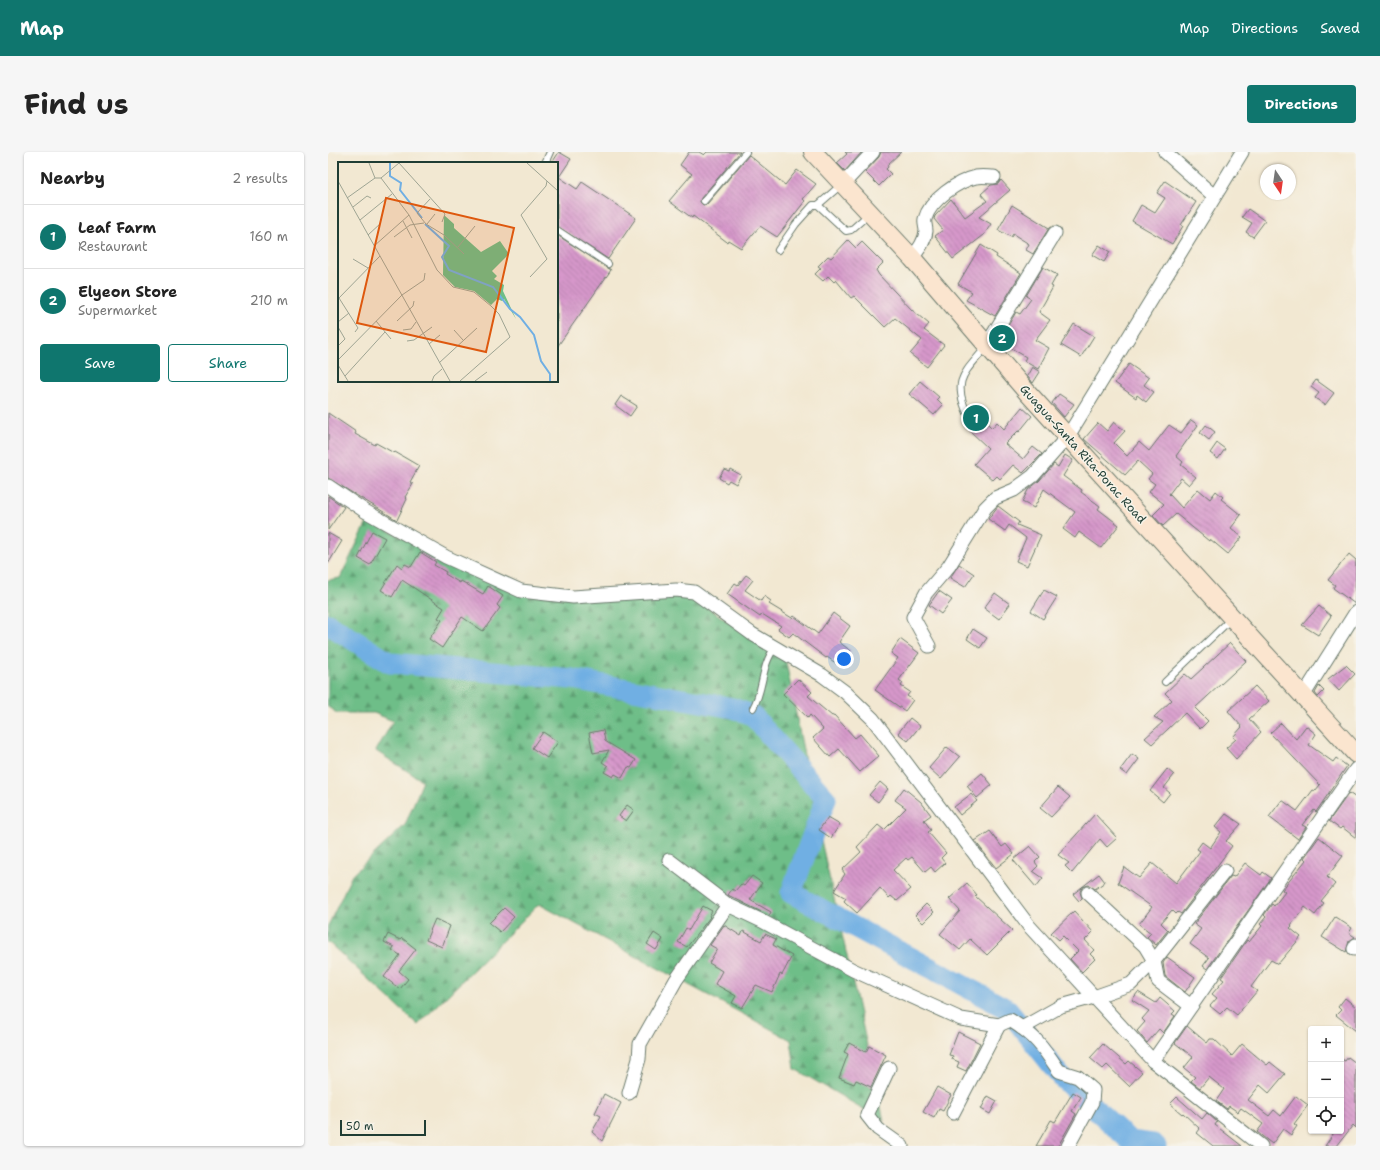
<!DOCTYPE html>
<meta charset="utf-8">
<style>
body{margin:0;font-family:"Shantell Sans",sans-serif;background:#f6f6f6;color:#222}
.controls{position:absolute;right:12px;bottom:12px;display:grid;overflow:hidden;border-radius:4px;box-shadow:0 1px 3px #0004}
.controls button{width:36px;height:36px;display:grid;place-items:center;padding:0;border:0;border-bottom:1px solid #e0e0e0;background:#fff;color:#222;font:20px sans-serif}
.compass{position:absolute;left:932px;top:12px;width:36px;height:36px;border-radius:50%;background:#fff;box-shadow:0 1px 3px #0004;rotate:167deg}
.scale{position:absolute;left:12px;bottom:10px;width:86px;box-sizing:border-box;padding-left:4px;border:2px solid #1f3d34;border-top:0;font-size:11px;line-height:14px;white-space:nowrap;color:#1f3d34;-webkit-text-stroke:3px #f7f3e8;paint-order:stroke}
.you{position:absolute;left:516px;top:507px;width:14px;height:14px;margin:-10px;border:3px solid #fff;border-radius:50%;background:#1a73e8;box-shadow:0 0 0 6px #1a73e833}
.badge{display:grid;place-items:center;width:26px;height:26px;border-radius:50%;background:#0f766e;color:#fff;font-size:13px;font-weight:700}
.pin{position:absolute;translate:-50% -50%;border:2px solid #fff;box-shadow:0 1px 4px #0006}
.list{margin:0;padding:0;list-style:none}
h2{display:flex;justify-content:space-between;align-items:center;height:52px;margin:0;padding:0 16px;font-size:17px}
h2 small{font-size:13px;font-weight:400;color:#767676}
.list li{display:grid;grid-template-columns:26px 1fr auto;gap:12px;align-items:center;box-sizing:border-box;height:64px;padding:0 16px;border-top:1px solid #e0e0e0}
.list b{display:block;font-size:15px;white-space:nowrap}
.list p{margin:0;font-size:13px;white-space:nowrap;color:#767676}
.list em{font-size:13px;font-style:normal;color:#767676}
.actions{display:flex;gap:8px;padding:12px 16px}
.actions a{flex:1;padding:9px 0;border:1px solid #0f766e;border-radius:4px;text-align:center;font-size:14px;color:#0f766e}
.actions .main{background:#0f766e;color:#fff}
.icon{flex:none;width:22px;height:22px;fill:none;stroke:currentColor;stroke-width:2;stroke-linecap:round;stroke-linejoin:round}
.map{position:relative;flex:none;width:1028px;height:994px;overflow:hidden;border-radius:4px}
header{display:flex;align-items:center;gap:24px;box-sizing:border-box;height:56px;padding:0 20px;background:#0f766e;color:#fff}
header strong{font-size:19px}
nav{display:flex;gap:22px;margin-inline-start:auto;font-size:14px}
.intro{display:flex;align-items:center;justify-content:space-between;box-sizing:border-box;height:96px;padding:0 24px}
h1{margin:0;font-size:28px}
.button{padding:10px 18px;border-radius:4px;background:#0f766e;color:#fff;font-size:14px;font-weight:700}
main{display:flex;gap:24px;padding:0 24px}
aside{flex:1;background:#fff;border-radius:4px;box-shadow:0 1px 3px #0004}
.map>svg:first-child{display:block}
.forest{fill:url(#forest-firs);stroke:#467e5e}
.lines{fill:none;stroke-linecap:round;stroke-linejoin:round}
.river{stroke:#70afe3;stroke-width:21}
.building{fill:url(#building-back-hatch)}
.service-casing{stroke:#69796b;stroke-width:8}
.minor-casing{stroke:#69796b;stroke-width:15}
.secondary-casing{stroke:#69796b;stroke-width:20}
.service{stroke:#fff;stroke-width:6}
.minor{stroke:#fff;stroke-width:13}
.secondary{stroke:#fbe5cf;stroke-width:18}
.labels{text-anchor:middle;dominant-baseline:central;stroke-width:3;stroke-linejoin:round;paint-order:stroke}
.street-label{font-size:12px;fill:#1f3d34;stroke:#f7f3e8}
.inset-river{fill:none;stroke:#70afe3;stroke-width:2}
.inset-road{fill:none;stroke:#9ea493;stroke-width:1}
.view{fill:#de580e;fill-opacity:0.15;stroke:#de580e;stroke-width:2}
.inset-edge{fill:none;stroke:#1f3d34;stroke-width:2}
</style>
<header>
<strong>Map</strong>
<nav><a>Map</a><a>Directions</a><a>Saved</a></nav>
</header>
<div class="intro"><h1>Find us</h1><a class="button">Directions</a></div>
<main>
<aside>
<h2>Nearby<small>2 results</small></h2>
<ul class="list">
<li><span class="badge">1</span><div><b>Leaf Farm</b><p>Restaurant</p></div><em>160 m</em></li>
<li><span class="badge">2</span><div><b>Elyeon Store</b><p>Supermarket</p></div><em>210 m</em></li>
</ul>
<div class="actions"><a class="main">Save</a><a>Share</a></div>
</aside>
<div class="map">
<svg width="1028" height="994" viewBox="0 0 1028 994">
<defs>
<pattern id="forest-firs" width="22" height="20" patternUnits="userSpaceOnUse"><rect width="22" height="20" fill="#6ebe88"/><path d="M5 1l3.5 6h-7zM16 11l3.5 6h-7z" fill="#5a9c70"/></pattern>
<pattern id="building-back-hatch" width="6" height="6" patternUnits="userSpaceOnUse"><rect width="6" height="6" fill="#d697ca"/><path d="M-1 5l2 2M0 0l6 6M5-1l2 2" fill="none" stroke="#ad7ca5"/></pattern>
</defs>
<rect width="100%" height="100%" fill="#f7f3e8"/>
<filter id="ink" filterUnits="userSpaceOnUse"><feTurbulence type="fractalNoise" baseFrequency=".025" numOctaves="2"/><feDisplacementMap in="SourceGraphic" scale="8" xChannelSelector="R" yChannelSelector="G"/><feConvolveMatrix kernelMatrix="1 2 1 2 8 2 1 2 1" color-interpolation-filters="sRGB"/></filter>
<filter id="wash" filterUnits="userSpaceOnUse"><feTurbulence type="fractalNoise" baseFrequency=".012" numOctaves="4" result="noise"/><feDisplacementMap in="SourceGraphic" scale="16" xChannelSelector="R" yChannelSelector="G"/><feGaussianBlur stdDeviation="0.9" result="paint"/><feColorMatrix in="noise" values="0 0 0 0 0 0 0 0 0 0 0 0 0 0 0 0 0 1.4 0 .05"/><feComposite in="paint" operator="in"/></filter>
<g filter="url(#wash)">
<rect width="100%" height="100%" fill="#f2e8d2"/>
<polygon class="forest" points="40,369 193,442 363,444 458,510 490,675 556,969 467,917 463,888 211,752 90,873 0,790 0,774 24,723 77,673 95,629 48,599 65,569 46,561 9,561 0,555 0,428 12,426"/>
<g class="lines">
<polyline class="river" points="0,472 62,511 244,527 405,556 424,563 498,647 463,741 679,857 735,927 802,989 825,992 828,994"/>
</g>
<g id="blocks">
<g class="building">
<polygon points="231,0 243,7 231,25 249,37 254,30 308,66 280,107 229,74 229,11 224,11"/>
<polygon points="361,0 371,0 376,3 379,0 412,0 373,46 372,50 375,53 379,52 421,3 457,33 469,18 488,32 475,47 477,49 449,85 432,74 413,96 400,88 399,90 365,64 364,66 341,49 364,22 352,13"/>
<polygon points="517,0 534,0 517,19 509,11 519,2"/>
<polygon points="553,0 573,0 559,13 560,15 558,17 563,22 551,34 537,20 551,5"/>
<polygon points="673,28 682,38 651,65 663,72 656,83 625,107 607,84 615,78 606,67 607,64 623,47 637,65 659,49 653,42 663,33 670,32"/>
<polygon points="837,29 868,50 853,73 855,74 844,92 804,69 813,53 827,61 837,46 829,41"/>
<polygon points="684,53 721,76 705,102 698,98 701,92 685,82 683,85 670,78"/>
<polygon points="920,57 937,69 925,85 918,80 924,71 914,65"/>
<polygon points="229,83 283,118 229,195"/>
<polygon points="520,88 528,96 534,90 555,111 548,118 551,123 584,158 601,172 596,178 616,193 599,215 582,202 594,188 567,166 557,175 526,144 523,146 508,128 506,130 500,124 495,129 487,122 493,116 490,114 500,104 503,106"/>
<polygon points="653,93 669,103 668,105 693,121 667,164 638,148 644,140 630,132"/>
<polygon points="771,93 782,100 776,110 764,103"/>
<polygon points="715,115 729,123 723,134 725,135 711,160 722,168 707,188 721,196 710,217 696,209 698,205 671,189 688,160 692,162 703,147 698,144"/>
<polygon points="746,172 766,184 753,205 733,193"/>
<polygon points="801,212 821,226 816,233 826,240 818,250 809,243 808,246 787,231"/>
<polygon points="704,215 712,220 705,231 699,224"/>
<polygon points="988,228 1006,241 997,253 987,246 991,241 983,235"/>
<polygon points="592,229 611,245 609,247 615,253 606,263 581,242"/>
<polygon points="731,242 746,252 736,265 724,251"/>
<polygon points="293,244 309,254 302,264 287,253"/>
<polygon points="694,255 704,264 691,280 690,279 677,292 695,307 705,295 714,302 695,321 685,313 672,327 669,324 665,328 646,312 660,296 642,279 654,266 664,276 669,270 676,277"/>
<polygon points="0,261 28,280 27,282 47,293 48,291 66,301 67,300 91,314 82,330 85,332 77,345 79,347 69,368 0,326"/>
<polygon points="863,268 870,273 848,304 855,310 853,313 868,325 861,333 853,326 841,342 854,356 870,337 882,347 888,339 895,345 893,347 913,363 903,376 914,385 900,402 882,387 881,389 848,362 835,374 825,363 836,352 821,340 827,332 820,327 824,322 810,309 797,323 756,287 770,271 779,279 786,270 797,279 786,291 799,304 811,290 821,299 841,273 853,281"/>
<polygon points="878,273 887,280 881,288 872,281"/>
<polygon points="889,291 897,297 890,307 882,301"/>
<polygon points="737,303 745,308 735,324 754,338 753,340 772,354 770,357 791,373 773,396 751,380 747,386 735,377 747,360 716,337 706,356 694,350 700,338 711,329 726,312 730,315"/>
<polygon points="396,317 401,319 402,317 413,323 408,332 401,328 399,331 391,326"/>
<polygon points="0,344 16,355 0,378"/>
<polygon points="670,354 691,370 689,373 713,383 699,414 688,409 698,386 681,373 677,379 660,367"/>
<polygon points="44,379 57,386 42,413 30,406"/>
<polygon points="0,381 14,389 0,412"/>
<polygon points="92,400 108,410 106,413 118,420 117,422 132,431 133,429 155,442 160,434 175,444 169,453 172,456 155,479 134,465 114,496 101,487 114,468 110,466 116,456 74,428 64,445 53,438 69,412 74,416 77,412 83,415"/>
<polygon points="1021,402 1028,408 1027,452 1005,436 1007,433 1000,428"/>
<polygon points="631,412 646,422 637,435 622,426"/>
<polygon points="418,423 425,428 417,438 433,449 436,444 443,449 441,452 464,466 466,464 490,482 505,461 522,474 511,490 523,499 512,514 499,505 498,506 465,481 461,485 450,477 453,474 434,462 432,465 399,442 407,431 410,433"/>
<polygon points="716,438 729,445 715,467 703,459"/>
<polygon points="611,439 624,448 613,462 601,453"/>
<polygon points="667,441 682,452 671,467 656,456"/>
<polygon points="991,454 1003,464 990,483 974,473"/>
<polygon points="645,477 659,486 652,496 639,487"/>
<polygon points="572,487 591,501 571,528 575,531 573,534 582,540 579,544 585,548 577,559 547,538 570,506 563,501"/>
<polygon points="902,491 918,509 867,556 880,569 872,577 857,561 824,592 817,586 835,570 826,565 844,548 837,541 857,522 863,527"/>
<polygon points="1018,513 1027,522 1011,539 1000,527"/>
<polygon points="470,527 484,540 480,544 504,564 506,563 527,586 532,582 551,604 532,620 511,597 502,605 485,586 495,577 482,563 480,566 455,542"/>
<polygon points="927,534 941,549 921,567 933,580 908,607 898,596 908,587 905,585 914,575 900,559"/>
<polygon points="991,534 996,539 990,545 987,541"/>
<polygon points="582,566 592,574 580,589 570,581"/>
<polygon points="953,571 968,587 978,574 988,582 981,593 1005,610 1008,606 1019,614 988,660 986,658 974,673 978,675 970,687 941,665 954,648 969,659 985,638 987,639 992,633 942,581"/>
<polygon points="275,578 277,589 308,608 303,616 300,615 294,626 287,622 285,625 276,620 280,614 274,610 281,598 265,601 261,581"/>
<polygon points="215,580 230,590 219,606 204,596"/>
<polygon points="619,595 632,605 613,627 601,616"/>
<polygon points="804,602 811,607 799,623 792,618"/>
<polygon points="839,617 846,623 836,636 842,641 835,650 822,639"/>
<polygon points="654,621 664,633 649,646 639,634"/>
<polygon points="552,630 560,637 550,650 541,643"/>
<polygon points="730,635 742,645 723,665 712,656"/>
<polygon points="576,636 593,650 603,663 596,668 603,678 600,680 618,701 613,706 617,711 607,720 603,715 597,720 584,705 580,708 578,706 565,718 583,737 569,749 563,744 561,746 552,736 529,761 516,749 518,746 506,739 517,722 514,718 533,700 529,695 550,673 556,678 578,656 567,648"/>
<polygon points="1021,641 1028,646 1028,686 1014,675 1012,677 1001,669"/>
<polygon points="643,642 649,649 632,663 626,655"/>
<polygon points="299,653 306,658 298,669 291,664"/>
<polygon points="767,662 789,686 779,695 772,687 744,721 737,714 741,711 730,703"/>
<polygon points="898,662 913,672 898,689 904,694 853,762 850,760 848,762 844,758 833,771 840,778 828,793 819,785 823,781 811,772 824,755 790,731 796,715 811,726 824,711 848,731 872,699 869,697 874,690 882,696 893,680 887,675"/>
<polygon points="500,665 512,672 503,686 491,678"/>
<polygon points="662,679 674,695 678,692 686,702 668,716 647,689"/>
<polygon points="991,685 1015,704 999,725 1007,732 993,749 996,751 987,763 977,755 963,773 964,774 962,776 973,785 950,812 943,808 923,835 929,839 909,863 899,855 892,862 882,854 889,846 884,842 896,828 893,826 919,788 921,790 934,774 932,772 938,765 936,763 944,752 946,754 957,740 954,738 978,708 976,706"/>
<polygon points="702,694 712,705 707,710 710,714 705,719 715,726 708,735 685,708"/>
<polygon points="917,711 933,723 935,720 943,726 879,817 875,814 881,806 862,792 873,777 866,772 903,724 906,725"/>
<polygon points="771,722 777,730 767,737 761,733 754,735 752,740 754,746 751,749 745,742"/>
<polygon points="424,724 434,731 422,748 443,760 441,764 400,743 404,737 407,739 413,732 416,734"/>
<polygon points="639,731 649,743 647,744 684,778 659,803 642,787 632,798 612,782 632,759 621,747"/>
<polygon points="598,752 606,760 595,771 587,763"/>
<polygon points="375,754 384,759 381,764 382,765 359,795 350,790 358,776 361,778"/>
<polygon points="176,756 186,765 172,780 161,771"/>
<polygon points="746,759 765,780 757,788 766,798 762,802 767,807 754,820 742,807 750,799 735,784 731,788 723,781"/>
<polygon points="1007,765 1024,776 1021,781 1027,785 1021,789 1018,800 994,785"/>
<polygon points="107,767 122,774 114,795 98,788"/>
<polygon points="396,773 413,784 415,779 433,789 437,782 448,787 445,793 464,804 454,823 452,822 444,840 428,833 414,856 404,851 408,844 387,832 394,819 381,811 389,797 382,793"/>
<polygon points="326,781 335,787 328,798 319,792"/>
<polygon points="60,782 72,788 74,786 88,797 71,819 80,827 72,837 56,825 72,803 64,798 66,795 56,790"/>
<polygon points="839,805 867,825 857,840 837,824 835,811"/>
<polygon points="810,840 828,851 832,846 847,859 844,862 847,864 835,881 831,877 819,891 809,879 817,870 814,867 821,859 804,848"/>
<polygon points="1017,846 1028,855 1028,879 1008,863 1013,858 1010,855"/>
<polygon points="859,874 879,891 882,887 886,887 904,904 914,892 939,913 942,910 957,922 941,941 932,933 920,948 941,964 946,958 953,964 968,944 980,953 966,972 969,974 963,983 955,977 944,992 929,980 935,972 913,956 910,960 901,954 899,957 888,949 896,937 881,925 872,936 863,929 867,925 856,916 865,905 847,891"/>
<polygon points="630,880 652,891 638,919 629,915 631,910 624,907 625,904 621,903"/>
<polygon points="521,891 538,900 541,894 558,903 543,935 528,928 526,932 511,926 520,902 516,900"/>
<polygon points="775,892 798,912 801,909 814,920 801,934 779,913 775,917 762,906"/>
<polygon points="1020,905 1028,911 1028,976 1025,973 1009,994 997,994 1007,979 1013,979 1013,907 1017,909"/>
<polygon points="609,935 623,943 615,959 611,957 606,966 595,960"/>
<polygon points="745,940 753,945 744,959 748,962 730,994 708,994 723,968 727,970"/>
<polygon points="276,942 293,951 274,989 264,980 273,964 267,961"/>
<polygon points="660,944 669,949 662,962 653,957"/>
<polygon points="849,945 874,967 879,961 889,970 887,973 914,994 885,994 869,981 872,977 855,961 854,962 842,952"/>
</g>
</g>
</g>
<g filter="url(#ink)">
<use href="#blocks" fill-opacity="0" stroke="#69796b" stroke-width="1"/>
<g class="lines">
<defs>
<g id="service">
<polyline points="217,11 222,0"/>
<polyline points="376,49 418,0"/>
<polyline points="490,53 518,79 523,78 541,62"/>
<polyline points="229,78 280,112"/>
<polyline points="450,98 468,72 485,53 490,53 513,33"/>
<path d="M639,261C624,227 637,221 658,195"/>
<polyline points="837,530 903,467"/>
<path d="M425,556C436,538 433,512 447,496"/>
</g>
<g id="minor">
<polyline points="837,0 886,44"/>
<polyline points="515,32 545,0"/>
<path d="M584,106C590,98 597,90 598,79C598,75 596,71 597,67C602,48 630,29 648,25C654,24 660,25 666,25"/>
<polyline points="658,194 727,81"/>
<polyline points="0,334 37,359 118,405 193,439 245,445 348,438 366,440 424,482 494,523 517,540 545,567 701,774 825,909 933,994"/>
<polyline points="601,494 585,465 598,441 621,414 657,356 667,346 686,338 705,324 740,284 914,0"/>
<polyline points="975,544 1028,460"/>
<path d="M341,708L400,753L434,769L525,818L633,867L671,873L682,868C708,884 715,895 731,919L750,925L765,938L764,950L740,994"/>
<polyline points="760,741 817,794 826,809 830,829 863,854"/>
<polyline points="1026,797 1028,793"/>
<polyline points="694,876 733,854 766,845 803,832 826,809 897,719"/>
<polyline points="825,909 1028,617"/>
<polyline points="561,916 539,963 550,977 574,994"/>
<polyline points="301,941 311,907 312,892 348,828 400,753"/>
<polyline points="625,961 671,873"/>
</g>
<polyline id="secondary" points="485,0 584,106 699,240 1028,602"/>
</defs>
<use href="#service" class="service-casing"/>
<use href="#minor" class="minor-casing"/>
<use href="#secondary" class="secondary-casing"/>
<use href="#service" class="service"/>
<use href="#minor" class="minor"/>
<use href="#secondary" class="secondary"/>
</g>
</g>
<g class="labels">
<g class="street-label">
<text transform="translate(755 302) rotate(48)">Guagua-Santa Rita-Porac Road</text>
</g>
</g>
<g transform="translate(10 10)">
<rect width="220" height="220" fill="#f2e8d2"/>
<path d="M106,53L116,62V66L143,90L162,79L171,92L154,109L159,114L156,117L166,123L165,129L178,157L166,137L164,139L159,137L153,143L136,129L117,125L105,113Z" fill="#6ebe88"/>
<path class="inset-river" d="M52,1V14L63,21L62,28L84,56M87,62L111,84L104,95L111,108L155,125L172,147L182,155L196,173L203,199L212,212V219"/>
<path class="inset-road" d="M31,1L37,16M189,1L220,29M43,16L71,53L99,108L115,125L136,130L153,144L161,152L172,175L122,219M0,19L112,219M9,36L37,16H43L61,1L107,52L104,60M92,37L79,51L88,62L106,73L126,92M15,45L29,34L33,36M22,58L54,32M65,59L74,76M89,62L97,52M30,73L43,61M56,75L72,63L86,61M36,84L71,53M120,85L137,64M15,97L30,106M192,115L209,97L183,53L208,24L209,19M1,136L20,166L17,170M0,137L42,94M38,159L53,177M59,159L75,144L76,139M0,160L11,151M0,165L7,177L0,184M65,168L73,167L78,160M116,168L125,178M69,179L76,178L94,165M91,182L102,173M0,198L64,133L86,118L87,111M101,201L139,166M0,203L10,219M7,214L47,170M94,219L96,214L104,207M137,219L149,210"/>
<path class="view" d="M48,36L176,66L148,190L19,161Z"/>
<rect width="220" height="220" class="inset-edge"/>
</g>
</svg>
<div class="controls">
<button>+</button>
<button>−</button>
<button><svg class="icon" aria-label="locate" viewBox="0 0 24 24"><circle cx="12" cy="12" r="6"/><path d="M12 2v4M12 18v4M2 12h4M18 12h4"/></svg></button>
</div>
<svg class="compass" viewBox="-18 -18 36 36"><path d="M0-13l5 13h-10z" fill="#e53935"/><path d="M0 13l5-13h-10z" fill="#767676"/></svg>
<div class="scale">50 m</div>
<div class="you"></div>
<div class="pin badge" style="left:648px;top:266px">1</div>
<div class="pin badge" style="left:674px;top:186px">2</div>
</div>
</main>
